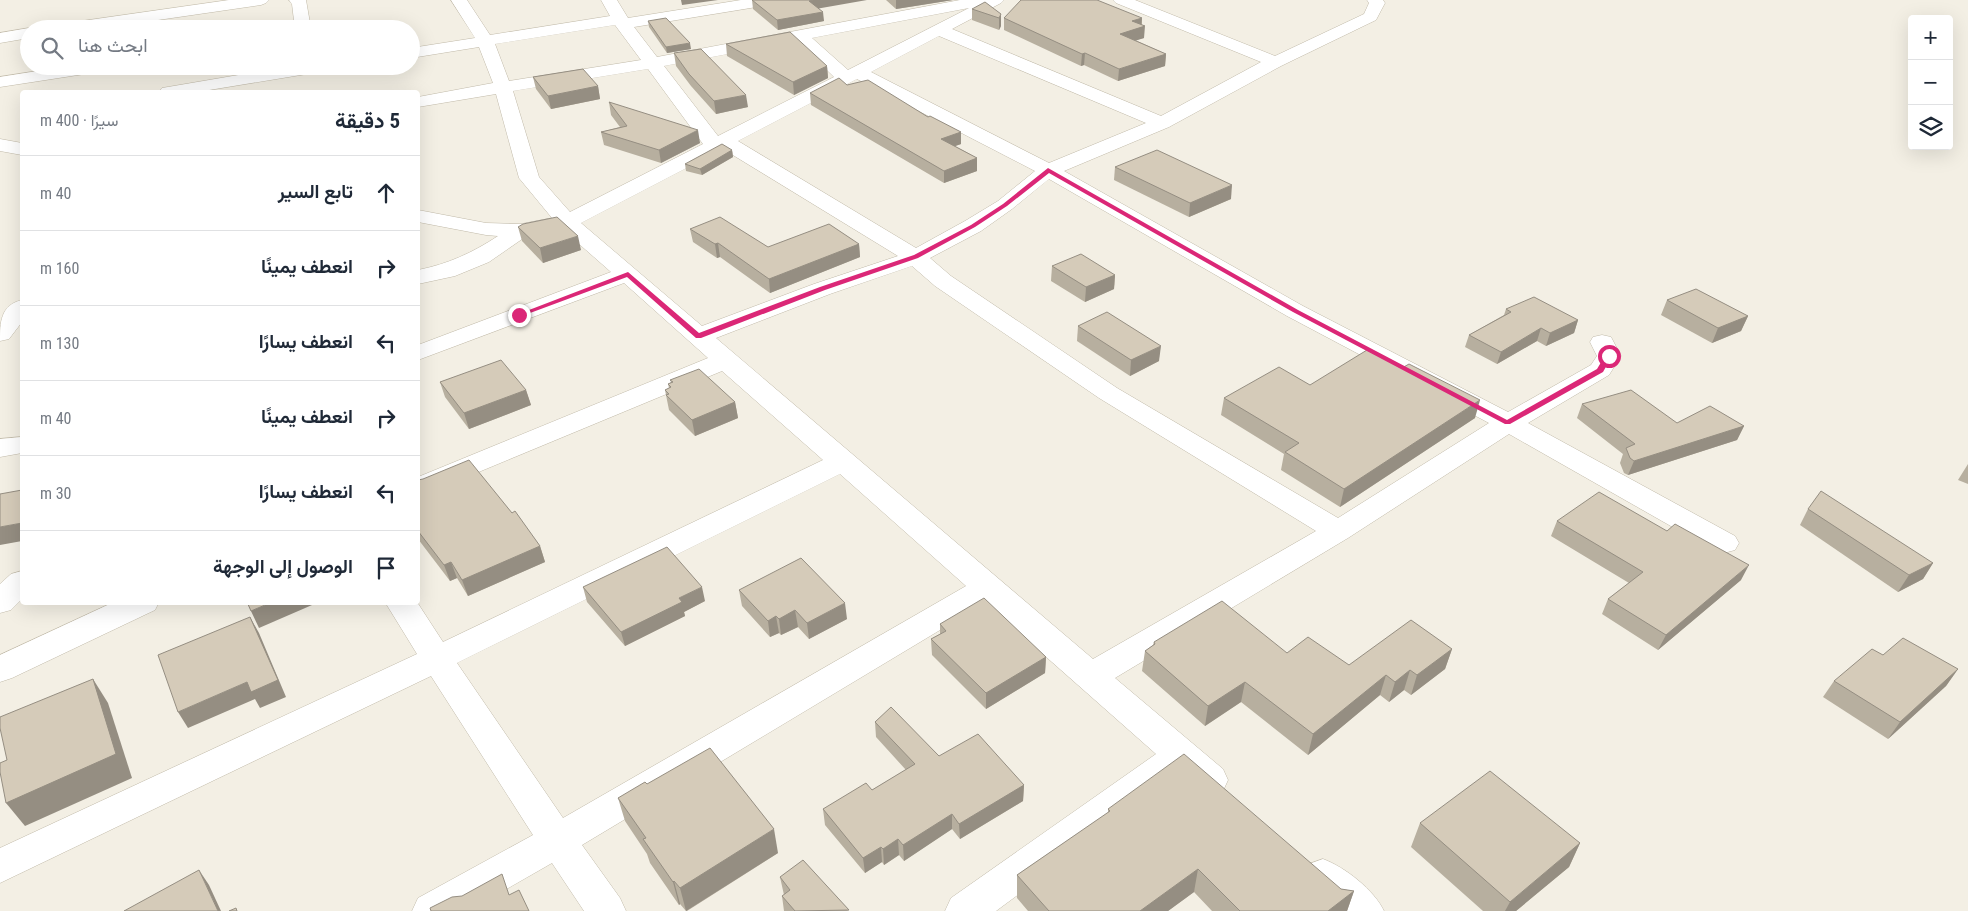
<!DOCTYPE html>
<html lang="ar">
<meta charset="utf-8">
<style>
body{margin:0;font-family:"Roboto Condensed",Vazirmatn,sans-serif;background:#f2f2f3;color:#1f2937;direction:rtl}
.controls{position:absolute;right:15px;top:15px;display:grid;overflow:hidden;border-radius:5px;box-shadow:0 5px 20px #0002}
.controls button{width:45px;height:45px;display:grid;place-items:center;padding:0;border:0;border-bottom:1px solid #e0e1e3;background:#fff;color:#1f2937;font:25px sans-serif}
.stop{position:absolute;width:15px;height:15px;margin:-11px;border:4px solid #db2777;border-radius:50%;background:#fff}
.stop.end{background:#db2777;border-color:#fff;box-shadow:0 1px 5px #0008}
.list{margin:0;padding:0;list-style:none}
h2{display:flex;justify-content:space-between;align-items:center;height:65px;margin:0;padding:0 20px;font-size:21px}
h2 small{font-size:16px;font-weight:400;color:#747a83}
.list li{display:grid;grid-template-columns:32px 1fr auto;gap:15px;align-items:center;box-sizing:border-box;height:75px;padding:0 20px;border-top:1px solid #e0e1e3}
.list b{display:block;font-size:19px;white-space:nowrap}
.list em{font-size:16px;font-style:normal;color:#747a83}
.icon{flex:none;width:28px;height:28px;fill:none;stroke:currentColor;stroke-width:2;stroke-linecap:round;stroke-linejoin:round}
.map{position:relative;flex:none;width:1968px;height:911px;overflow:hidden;direction:ltr}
.search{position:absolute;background:#fff;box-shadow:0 5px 20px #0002;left:20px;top:20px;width:400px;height:55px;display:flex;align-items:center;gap:12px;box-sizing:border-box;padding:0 18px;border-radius:28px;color:#747a83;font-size:19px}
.panel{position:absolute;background:#fff;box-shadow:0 5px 20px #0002;left:20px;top:90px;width:400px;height:515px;border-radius:5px;direction:rtl}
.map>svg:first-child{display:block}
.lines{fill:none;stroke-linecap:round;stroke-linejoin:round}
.minor-casing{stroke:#c1baa9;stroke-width:1}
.minor{fill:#fff;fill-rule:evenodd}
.wall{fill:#b7af9f}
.shaded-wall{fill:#958e82}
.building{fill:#d5cbb9;stroke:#958e82}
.route{fill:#db2777}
</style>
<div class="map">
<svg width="1968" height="911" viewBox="0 0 1968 911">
<rect width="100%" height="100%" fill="#f3efe4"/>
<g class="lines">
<defs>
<g id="minor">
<polygon points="229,0 269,0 266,3 261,5 96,29 53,29 55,26 61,24"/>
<polygon points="289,0 306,0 311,29 295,29 292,4"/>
<path d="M451,0H467L490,35L610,16L601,0H617L628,18L741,0H777L774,3L769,5L634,27L657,57L960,0H1004L1001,3L952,29L1161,116L1261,62L1116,3L1113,0H1135L1275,56L1364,14L1369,3L1367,0H1383L1385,3L1376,20L1281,66L1169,127L1064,171L1303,306L1508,412L1591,365L1597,356L1590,342L1593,337L1602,335L1611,337L1621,356L1609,375L1528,423L1735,536L1739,543L1735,550L1724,553L1713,550L1509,434L1348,538L1115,678L1223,769L1228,780L1223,791C1201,798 1196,789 1180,775L996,911H945L951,898L1156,754L985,603L582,845L620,898L626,911H584L552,863L468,911H412L418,898L533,835L431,676L0,883V848L417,654L385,602H417L443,642L823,460L722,371L428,493L418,496V477L708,358L624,283L418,360V345L611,272L562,229L528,235L489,262L455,276L418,284V270C448,264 472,253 498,236L486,235L418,222V210L486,223L521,224L552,218L519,178L496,94L418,107V97L493,83L479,47L411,58V48L475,38ZM969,8L848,70L812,38ZM615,25L641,60L509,81L495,44ZM939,36L1146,123L1049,163L871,72ZM797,41L834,77L718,136L664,66ZM648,69L703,144L570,212L539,177L513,91ZM857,79L1035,171L998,201L965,221L916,248L738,141ZM723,149L898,256L814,284L702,326L581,223ZM1049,179L1287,316L1489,423L1338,518L1117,388L951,276L930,258L981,231L1012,209ZM912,266L935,286L1099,398L1316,531L1093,659L716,338L830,294ZM840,474L966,586L563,818L457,663Z"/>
<polygon points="29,28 32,29 29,29 29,38 0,43 0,33"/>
<polygon points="69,66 112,66 110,70 104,71 0,87 0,77"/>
<polygon points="292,66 333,66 331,70 325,71 197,92 159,92 162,88 168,87"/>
<polygon points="0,139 22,143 22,155 0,151"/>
<path d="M22,300V322L9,339L0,341C0,323 0,305 22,300Z"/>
<polygon points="22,437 22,453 0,457 0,439"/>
<polygon points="22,571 22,599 11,610 0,613 0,584 11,574"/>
<polygon points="114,602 159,602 155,610 12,678 0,682 0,655"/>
<path d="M1323,859C1345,867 1374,890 1384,911H1336L1309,888L1304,876L1309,864Z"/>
</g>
</defs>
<use href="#minor" class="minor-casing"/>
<use href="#minor" class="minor"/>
</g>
<g class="wall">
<polygon points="752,0 819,8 824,21 778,30 753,9"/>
<polygon points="886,0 953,0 896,9"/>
<polygon points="972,9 1001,14 1001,26 999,30 972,20"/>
<polygon points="1004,18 1142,18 1142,24 1144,38 1135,40 1166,54 1165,66 1118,81 1084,65 1081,66 1004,30"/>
<polygon points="648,21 691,49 667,53 649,27"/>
<polygon points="726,44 827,66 828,78 794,95 727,56"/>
<polygon points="674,53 748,107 716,114 691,86 676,66"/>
<polygon points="533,77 598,86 600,99 551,109 536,89"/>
<polygon points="810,93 928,117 961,132 961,144 955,146 977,158 977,171 944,183 811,105"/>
<polygon points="609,102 700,143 661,163 604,145 601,132 620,127 611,115"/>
<polygon points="732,150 733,157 702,175 686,171 685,164"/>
<polygon points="1115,167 1231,199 1189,217 1114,180"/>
<polygon points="518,227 581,250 543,263 522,241"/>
<polygon points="690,229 768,247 859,244 860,257 770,293 720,257 717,258 693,242"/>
<polygon points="1052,266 1115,275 1114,289 1085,302 1051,281"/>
<polygon points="1667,300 1748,316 1741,331 1712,343 1661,315"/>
<polygon points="1506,309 1578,320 1574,333 1546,346 1537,341 1497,364 1465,347 1469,335 1504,315"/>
<polygon points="1078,326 1159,361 1130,376 1077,341"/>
<polygon points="670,380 735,402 738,418 695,436 669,410 665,390 669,388 668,384 671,382"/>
<polygon points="440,382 526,390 531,405 469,429 445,397"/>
<polygon points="1310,385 1475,418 1340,507 1281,470 1284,454 1221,415 1224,398"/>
<polygon points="1582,404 1677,423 1744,426 1737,440 1628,475 1624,473 1620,463 1623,454 1577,418"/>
<polygon points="1968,464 1968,484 1958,480"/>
<polygon points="418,480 512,513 540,546 545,562 468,596 457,578 450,581 418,539"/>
<polygon points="1808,509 1933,563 1923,579 1898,592 1800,525"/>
<polygon points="1557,521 1741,580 1658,650 1602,614 1608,599 1629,583 1551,536"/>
<polygon points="583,587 705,601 684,612 685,616 625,646 587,602"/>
<polygon points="739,590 847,619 809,639 798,627 781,635 779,633 770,637 742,606"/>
<polygon points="940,624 1046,657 1045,673 986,709 932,655 931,639 940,634"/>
<polygon points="1154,642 1287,653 1349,665 1452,649 1445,669 1411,695 1404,690 1389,702 1380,695 1308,755 1241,702 1205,726 1142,671 1145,651 1153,645"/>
<polygon points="1958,669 1946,686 1888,739 1823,697 1834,681"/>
<polygon points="875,722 939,756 1024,785 1023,801 960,839 952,829 904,861 899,855 884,865 882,862 865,873 825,825 823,809 872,790 906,770 876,737"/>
<polygon points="647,784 778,853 687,911 686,911 680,904 679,905 650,863 647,854 625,821 618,798"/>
<polygon points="1108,809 1341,889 1354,891 1347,911 1212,911 1194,892 1168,911 1028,911 1017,898 1017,875 1108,813"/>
<polygon points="1420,823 1580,843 1569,867 1516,911 1483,911 1411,847"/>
<polygon points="780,877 849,911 784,911 782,896 784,895"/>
</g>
<g class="shaded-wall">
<polygon points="681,0 718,0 682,5"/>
<polygon points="813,0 867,0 810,10 809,1"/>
<polygon points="896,0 953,0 896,9"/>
<polygon points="823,12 824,21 778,30 777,20"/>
<polygon points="1001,14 1001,26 999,30 999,18"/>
<polygon points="1142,18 1141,27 1145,26 1144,38 1119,46 1120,34 1132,21"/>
<polygon points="690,43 691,49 667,53 666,47"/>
<polygon points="1085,53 1084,65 1081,66 1082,54"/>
<polygon points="1166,54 1165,66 1118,81 1119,69"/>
<polygon points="827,66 828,78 794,95 793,82"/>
<polygon points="598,86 600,99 551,109 548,96"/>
<polygon points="746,95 748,107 716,114 714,101"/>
<polygon points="698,130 700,143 661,163 659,150"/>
<polygon points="961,132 961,144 941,151 941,139"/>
<polygon points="732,150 733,157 702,175 700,169"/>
<polygon points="977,158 977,171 944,183 944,171"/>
<polygon points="1232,185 1231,199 1189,217 1190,203"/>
<polygon points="578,236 581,250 543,263 540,248"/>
<polygon points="718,243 720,257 717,258 715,244"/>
<polygon points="859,244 860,257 770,293 769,279"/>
<polygon points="1115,275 1114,289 1085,302 1086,287"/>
<polygon points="1748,316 1741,331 1712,343 1718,328"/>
<polygon points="1578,320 1574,333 1546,346 1550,333"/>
<polygon points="1541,328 1537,341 1497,364 1501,352"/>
<polygon points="1161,346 1159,361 1130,376 1131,360"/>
<polygon points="526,390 531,405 469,429 464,413"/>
<polygon points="1480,400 1475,418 1340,507 1344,489"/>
<polygon points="735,402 738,418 695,436 692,420"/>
<polygon points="1744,426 1737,440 1628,475 1634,461"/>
<polygon points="22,523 22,541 0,545 0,527"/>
<polygon points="540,546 545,562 468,596 462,580"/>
<polygon points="451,562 457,578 450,581 444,565"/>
<polygon points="1933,563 1923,579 1898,592 1909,575"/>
<polygon points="1749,565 1741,580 1658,650 1666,635"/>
<polygon points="702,587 705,601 684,612 685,616 625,646 621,632 679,598"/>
<polygon points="272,602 319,602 259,628 251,611"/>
<polygon points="845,603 847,619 809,639 807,623"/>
<polygon points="795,610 798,627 781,635 779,619"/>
<polygon points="776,616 779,633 770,637 768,621"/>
<polygon points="250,617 259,633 286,697 260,708 255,699 188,728 178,712 247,682"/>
<polygon points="1452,649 1445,669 1411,695 1417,675"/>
<polygon points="1046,657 1045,673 986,709 986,693"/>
<polygon points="1958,669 1946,686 1888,739 1900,722"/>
<polygon points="1410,670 1404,690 1389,702 1395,682"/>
<polygon points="1386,675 1380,695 1308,755 1313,734"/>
<polygon points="93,679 108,703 132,778 25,826 6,803"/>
<polygon points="1245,682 1241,702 1205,726 1208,706"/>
<polygon points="1024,785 1023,801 960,839 959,824"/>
<polygon points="952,814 952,829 904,861 903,845"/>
<polygon points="774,829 778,853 686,911 680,888"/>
<polygon points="898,839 899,855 884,865 883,849"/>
<polygon points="1580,843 1569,867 1516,911 1505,911 1510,902"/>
<polygon points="881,847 882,862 865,873 863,858"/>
<polygon points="1198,869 1194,892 1168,911 1140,911"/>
<polygon points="199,870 209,885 221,911 218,911"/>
<polygon points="674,881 680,904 679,905 673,882"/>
<polygon points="1354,891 1347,911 1328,911"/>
</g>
<g class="building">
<polygon points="752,0 813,0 809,1 823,12 777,20"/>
<polygon points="1021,0 1097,0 1142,18 1132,21 1145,26 1120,34 1166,54 1119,69 1085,53 1082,54 1004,18"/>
<polygon points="985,2 1001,14 999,18 972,9"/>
<polygon points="666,18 690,43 666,47 648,21"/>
<polygon points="790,32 827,66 793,82 726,44"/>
<polygon points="701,49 746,95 714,101 689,74 674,53"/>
<polygon points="583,69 598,86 548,96 533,77"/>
<polygon points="839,78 847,85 868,80 928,117 930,116 961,132 941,139 977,158 944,171 810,93"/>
<polygon points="609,102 698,130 659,150 601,132 627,126"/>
<polygon points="722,144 732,150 700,169 685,164"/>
<polygon points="1157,150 1232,185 1190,203 1115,167"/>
<polygon points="557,217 578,236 540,248 518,227 523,224"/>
<polygon points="720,217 768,247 829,224 859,244 769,279 718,243 715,244 690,229"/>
<polygon points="1081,254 1115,275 1086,287 1052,266"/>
<polygon points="1696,289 1748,316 1718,328 1667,300"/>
<polygon points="1534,297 1578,320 1550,333 1541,328 1501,352 1469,335 1511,312 1506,309"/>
<polygon points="1107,312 1161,346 1131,360 1078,326"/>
<polygon points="1367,350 1402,368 1409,364 1480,400 1344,489 1285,452 1299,443 1224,398 1279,367 1310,385"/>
<polygon points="501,360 526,390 464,413 440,382"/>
<polygon points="699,369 735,402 692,420 666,395 669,394 665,390 671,387 668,384 673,382 670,380"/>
<polygon points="1631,390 1677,423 1710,406 1744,426 1634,461 1630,458 1626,448 1635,444 1582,404"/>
<polygon points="469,460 512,513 515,511 540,546 462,580 451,562 444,565 418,531 418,480 423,479"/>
<polygon points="22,490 22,523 0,527 0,494"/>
<polygon points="1821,491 1933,563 1909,575 1808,509"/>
<polygon points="1599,492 1667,531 1675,524 1749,565 1666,635 1608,599 1643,572 1557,521"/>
<polygon points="667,547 702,587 679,598 682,602 621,632 583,587"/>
<polygon points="801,558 845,603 807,623 795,610 779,619 776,616 768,621 739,590"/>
<polygon points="984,598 1046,657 986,693 931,639 946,631 940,624"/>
<polygon points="1222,601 1287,653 1308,637 1349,665 1411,620 1452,649 1417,675 1410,670 1395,682 1386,675 1313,734 1245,682 1208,706 1145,651 1155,644 1154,642"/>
<polygon points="247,602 272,602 251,611"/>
<polygon points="250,617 278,680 251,692 247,682 178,712 158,655"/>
<polygon points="1903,638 1958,669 1900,722 1834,681 1872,649 1883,655"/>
<polygon points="93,679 116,754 6,803 0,772 0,763 7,760 0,728 0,717"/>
<polygon points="891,707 939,756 978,734 1024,785 959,824 952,814 903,845 898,839 883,849 881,847 863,858 823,809 866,783 872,790 915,764 875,722"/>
<polygon points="710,748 774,829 680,888 674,881 673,882 643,839 646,838 618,798 645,782 647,784"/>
<polygon points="1184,754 1341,889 1354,891 1328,911 1240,911 1198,869 1140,911 1049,911 1017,875 1110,811 1108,809"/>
<polygon points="1490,771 1580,843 1510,902 1420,823"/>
<polygon points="803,860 849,910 795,911 782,896 790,890 780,877"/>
<polygon points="199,870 218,911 124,911"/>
<polygon points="502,874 509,895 519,890 529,911 431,911 430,908 452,897 462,896"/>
<polygon points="236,908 237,911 229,911"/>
</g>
<polygon class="route" points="1048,168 1298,310 1507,420 1597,369 1606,354 1612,356 1603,372 1510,424 1505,424 1293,312 1049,173 1007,206 975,227 918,258 825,290 701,338 696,338 627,277 522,316 516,315 628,272 699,333 820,287 914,255 971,225 1003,204"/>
</svg>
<div class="controls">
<button>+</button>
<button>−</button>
<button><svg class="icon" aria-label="layers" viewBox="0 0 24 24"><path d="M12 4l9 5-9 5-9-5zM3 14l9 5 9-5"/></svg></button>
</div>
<div class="stop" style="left:1609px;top:356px"></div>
<div class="stop end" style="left:519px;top:315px"></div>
<div class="search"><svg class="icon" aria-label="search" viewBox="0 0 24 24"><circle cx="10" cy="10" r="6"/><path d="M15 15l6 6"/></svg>ابحث هنا</div>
<section class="panel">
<h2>5 دقيقة<small>سيرًا · 400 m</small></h2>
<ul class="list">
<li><svg class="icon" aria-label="ahead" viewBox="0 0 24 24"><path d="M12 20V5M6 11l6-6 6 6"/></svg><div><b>تابع السير</b></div><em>40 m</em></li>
<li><svg class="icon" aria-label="right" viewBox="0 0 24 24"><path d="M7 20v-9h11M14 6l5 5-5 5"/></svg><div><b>انعطف يمينًا</b></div><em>160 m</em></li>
<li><svg class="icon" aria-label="left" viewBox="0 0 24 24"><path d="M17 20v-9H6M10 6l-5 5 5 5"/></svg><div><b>انعطف يسارًا</b></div><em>130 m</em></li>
<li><svg class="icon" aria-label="right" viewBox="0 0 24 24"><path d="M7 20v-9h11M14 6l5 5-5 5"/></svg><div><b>انعطف يمينًا</b></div><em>40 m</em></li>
<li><svg class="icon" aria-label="left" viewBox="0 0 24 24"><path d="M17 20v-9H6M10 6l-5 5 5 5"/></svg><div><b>انعطف يسارًا</b></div><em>30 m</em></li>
<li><svg class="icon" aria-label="arrive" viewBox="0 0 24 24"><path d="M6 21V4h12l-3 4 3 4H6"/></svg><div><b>الوصول إلى الوجهة</b></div></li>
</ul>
</section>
</div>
